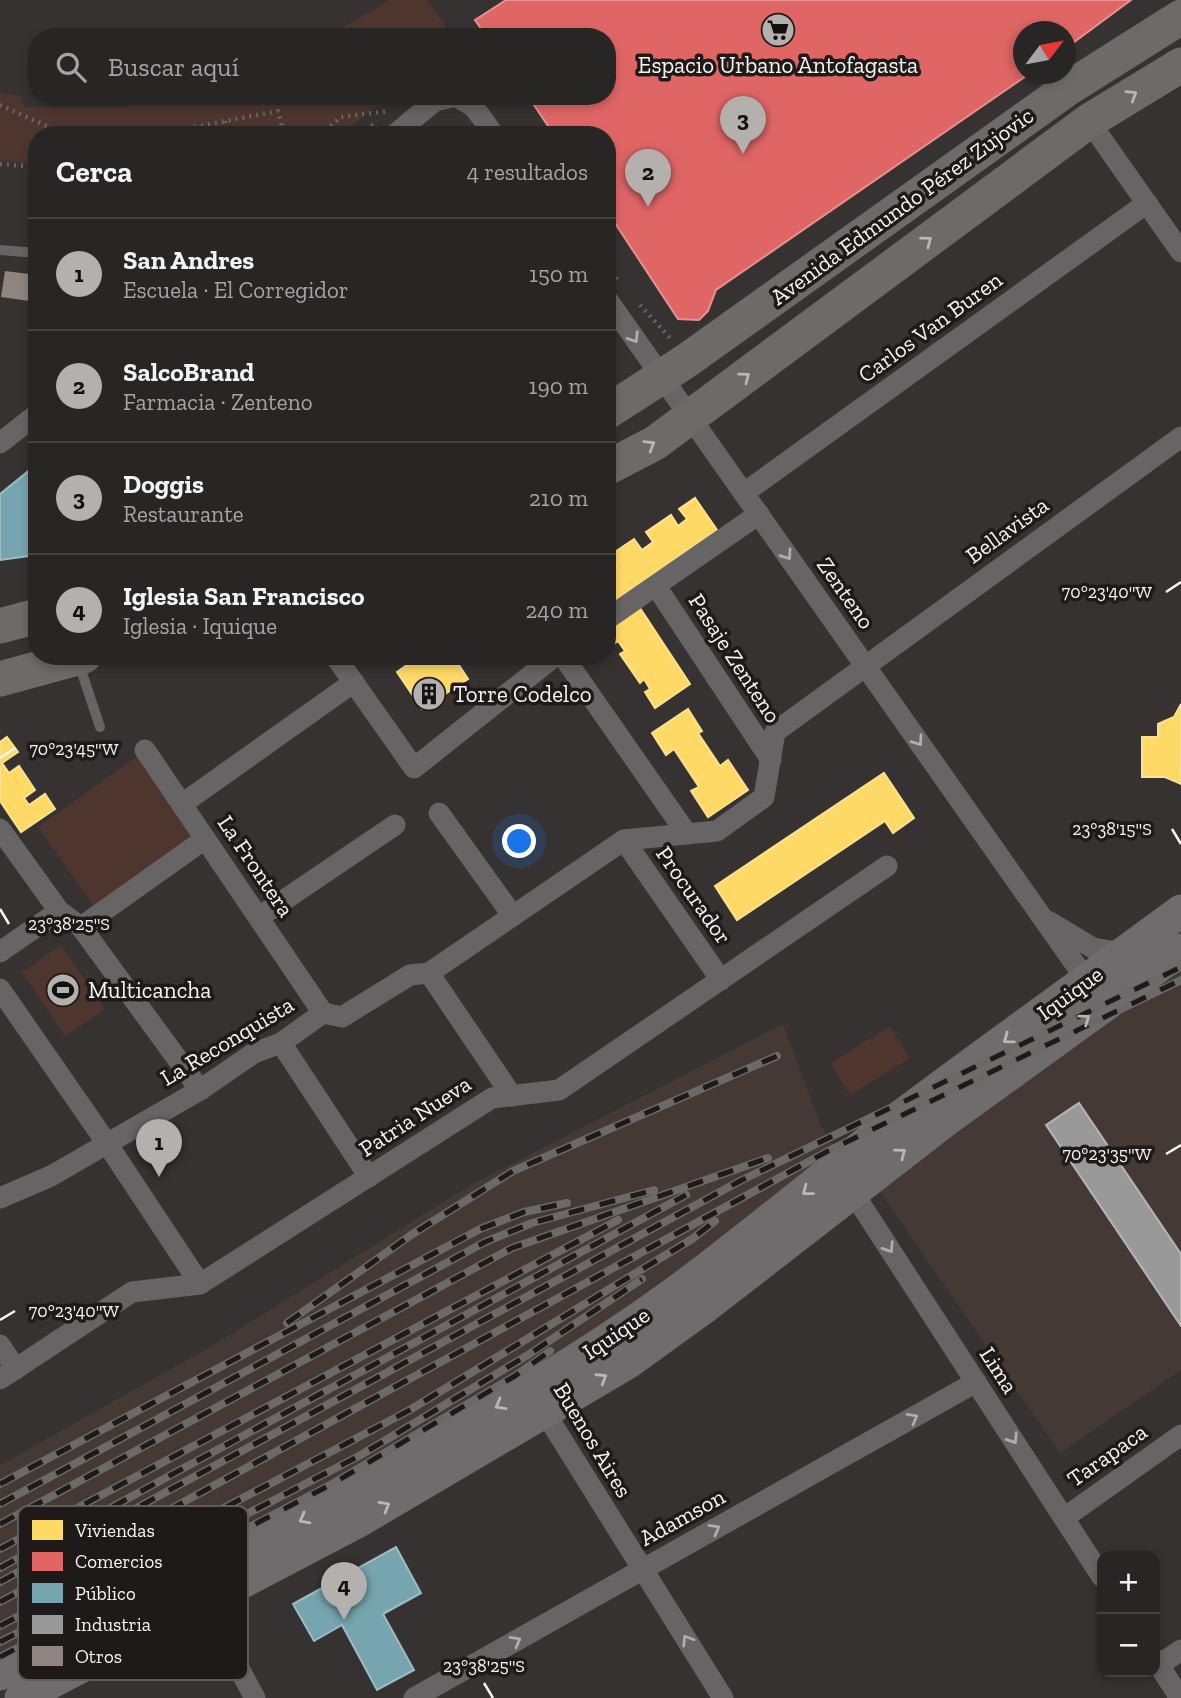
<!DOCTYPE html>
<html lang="es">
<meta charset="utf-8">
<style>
body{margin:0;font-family:"Zilla Slab",serif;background:#302e2d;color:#f1f3f6}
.controls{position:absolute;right:21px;bottom:21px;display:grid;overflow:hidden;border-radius:14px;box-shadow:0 4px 10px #0003}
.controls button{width:63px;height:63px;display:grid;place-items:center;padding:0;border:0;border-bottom:2px solid #444342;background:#282625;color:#f1f3f6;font:35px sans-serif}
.compass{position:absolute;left:1013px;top:21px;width:63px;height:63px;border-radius:50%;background:#282625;box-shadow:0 4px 10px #0003;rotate:58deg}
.you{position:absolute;left:520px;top:842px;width:24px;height:24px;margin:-18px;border:5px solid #fff;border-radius:50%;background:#1a73e8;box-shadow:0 0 0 10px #1a73e833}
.badge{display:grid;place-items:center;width:46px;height:46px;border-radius:50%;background:#b4b0ae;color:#111;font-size:23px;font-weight:700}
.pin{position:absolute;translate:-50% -58px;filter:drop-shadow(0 2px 4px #0008)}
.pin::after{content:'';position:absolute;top:37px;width:24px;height:21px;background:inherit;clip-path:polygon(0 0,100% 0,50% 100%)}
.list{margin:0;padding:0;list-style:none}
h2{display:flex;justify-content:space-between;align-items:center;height:91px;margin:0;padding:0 28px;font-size:30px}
h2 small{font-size:23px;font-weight:400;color:#a5a5a7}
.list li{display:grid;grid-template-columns:46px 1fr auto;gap:21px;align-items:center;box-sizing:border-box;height:112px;padding:0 28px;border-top:2px solid #444342}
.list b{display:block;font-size:26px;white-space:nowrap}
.list p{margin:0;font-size:23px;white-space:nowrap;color:#a5a5a7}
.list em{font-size:23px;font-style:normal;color:#a5a5a7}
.icon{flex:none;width:38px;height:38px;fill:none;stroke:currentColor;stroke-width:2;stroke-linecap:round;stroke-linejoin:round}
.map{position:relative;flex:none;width:1181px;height:1698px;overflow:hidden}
.search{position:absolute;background:#282625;box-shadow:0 4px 10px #0003;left:28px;top:28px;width:588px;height:77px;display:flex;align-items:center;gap:18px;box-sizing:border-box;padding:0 24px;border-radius:28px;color:#a5a5a7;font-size:26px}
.panel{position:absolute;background:#282625;box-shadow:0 4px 10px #0003;left:28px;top:126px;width:588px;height:539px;border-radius:28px}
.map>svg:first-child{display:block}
.built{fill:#443935}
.green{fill:#4e362e}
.homes{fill:#ffd966;stroke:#fde190;stroke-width:2}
.shops{fill:#e06666;stroke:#e79190;stroke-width:2}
.public{fill:#76a5af;stroke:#9dbdc3;stroke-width:2}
.industry{fill:#999;stroke:#b6b4b4;stroke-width:2}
.building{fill:#908480}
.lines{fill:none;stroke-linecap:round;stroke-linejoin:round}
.path{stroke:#676565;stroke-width:4.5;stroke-dasharray:2 5;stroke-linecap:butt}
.service{stroke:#666464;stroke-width:10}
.minor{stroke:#666464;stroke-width:21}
.primary{stroke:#6e6c6c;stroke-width:33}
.trunk{stroke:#6d6a6a;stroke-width:35}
.rail-casing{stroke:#6c6969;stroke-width:8}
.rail{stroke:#1d1a19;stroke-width:5;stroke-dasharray:16;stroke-linecap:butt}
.oneway{stroke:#b9b6b5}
.oneway2{stroke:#afacab}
.oneway3{stroke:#bab7b6}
.ticks{fill:none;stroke:#f8f4f2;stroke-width:2.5}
.labels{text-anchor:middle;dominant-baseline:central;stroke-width:7;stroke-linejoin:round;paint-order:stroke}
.poi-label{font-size:23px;fill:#f8f4f2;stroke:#1d1a19;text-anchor:start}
.street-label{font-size:23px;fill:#f8f4f2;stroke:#1d1a19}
.key{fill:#1d1a19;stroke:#5f5b5a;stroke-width:2}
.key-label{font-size:19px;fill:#f8f4f2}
.ticks-label{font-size:18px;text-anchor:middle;fill:#f8f4f2;stroke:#1d1a19;stroke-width:7;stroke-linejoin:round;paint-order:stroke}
</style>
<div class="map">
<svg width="1181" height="1698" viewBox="0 0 1181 1698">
<rect width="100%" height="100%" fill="#363231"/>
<g class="built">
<polygon points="1181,968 1181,1370 1060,1453 876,1186"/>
<polygon points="783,1024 821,1126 839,1154 617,1313 518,1378 326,1495 0,1668 0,1465 212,1346 469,1186"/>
</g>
<g class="green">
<polygon points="390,0 427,0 453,37 326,37"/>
<polygon points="0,93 20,96 24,107 125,107 172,96 388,96 340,135 37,135 37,164 0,161"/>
<polygon points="139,755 197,837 95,908 38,827"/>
<polygon points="61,945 105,1009 65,1036 22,972"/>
<polygon points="890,1026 910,1058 850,1095 831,1063"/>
</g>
<g class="homes">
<polygon points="695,498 717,530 607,606 607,575 617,568 609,556 634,539 642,550 653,542 646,532 671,515 678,526 687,519 679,509"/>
<polygon points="638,605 690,684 655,708 645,692 650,689 644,679 640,683 620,654 625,651 618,641 612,645 607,637 607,626"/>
<polygon points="420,656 453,656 468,679 422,709 397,672"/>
<polygon points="1181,704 1181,784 1165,777 1142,777 1142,737 1158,737 1158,724 1174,717"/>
<polygon points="688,709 702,731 698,733 720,766 728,760 748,790 708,817 691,791 699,787 674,749 666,755 652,733"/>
<polygon points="7,737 18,752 2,763 9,773 19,766 35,790 24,798 29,805 45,794 55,809 21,832 0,801 0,742"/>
<polygon points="884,773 914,818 893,833 885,821 737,920 715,886"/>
</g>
<polygon class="shops" points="506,0 1131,0 1066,48 1066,32 1024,32 1024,74 1029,74 716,290 708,311 699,320 678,319 607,211 607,135 554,135 528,96 607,96 607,37 487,37 475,20"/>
<g class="public">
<polygon points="37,464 37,555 0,560 0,494"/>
<polygon points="396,1547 421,1593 383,1614 414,1670 377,1690 342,1625 314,1641 293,1604"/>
</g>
<polygon class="industry" points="1079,1103 1181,1254 1181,1326 1046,1125"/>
<polygon class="building" points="5,271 37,275 37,302 1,297"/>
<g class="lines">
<g class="path">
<polyline points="0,105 67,135"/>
<polyline points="225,121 227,135"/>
<polyline points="153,135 278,111 284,135"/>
<polyline points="320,135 341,117 389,111"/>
<polyline points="361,135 377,121"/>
<polyline points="0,164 37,167"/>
<polyline points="607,267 618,280"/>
<polyline points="640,305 672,340"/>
</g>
<g class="service">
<polyline points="0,250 37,253"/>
<polyline points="78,661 100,727"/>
</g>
<g class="minor">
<polyline points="1089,121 1181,252"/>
<polyline points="394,135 435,101 456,96 474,107 494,135"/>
<polyline points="607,299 1087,981"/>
<polyline points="0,443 37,414"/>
<polyline points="744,493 1147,203"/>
<polyline points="656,586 771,760"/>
<polyline points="607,619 759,514"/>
<polyline points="335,656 414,768 555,656"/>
<polyline points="563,656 687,834"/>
<polyline points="145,750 323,1013"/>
<polyline points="182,804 354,682"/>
<polyline points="439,813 513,916"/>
<polyline points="0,829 59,911 81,927 200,1090"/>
<polyline points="624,840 721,980"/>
<polyline points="259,917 395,825"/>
<polyline points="1048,921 1093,948 1124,953"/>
<polyline points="81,927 205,839"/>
<polyline points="0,952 59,911"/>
<polyline points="429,973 512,1096"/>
<polyline points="0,989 106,1142 200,1284"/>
<polyline points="281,1043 369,1177"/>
<polyline points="852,1191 1102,1577"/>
<polyline points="0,1198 51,1176 200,1090 254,1053 281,1043 323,1013 342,1017 410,975 429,973 624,840 717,831 764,797 775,732 1181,437"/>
<polyline points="0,1345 16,1369"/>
<polyline points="0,1379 132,1292 200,1284 492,1098 559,1090 887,866"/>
<polyline points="539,1403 723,1698"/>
<polyline points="1064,1518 1181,1435"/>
<polyline points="204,1604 255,1698"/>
<polyline points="1155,1659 1180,1698"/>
<polyline points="1159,1665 1181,1650"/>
<polyline points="414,1698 976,1382"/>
</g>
<g class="primary">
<path d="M0,1674C207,1572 414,1466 608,1339C705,1276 792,1200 884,1129C982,1055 1082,984 1181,911"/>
<polyline points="21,1698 357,1522 627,1363 706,1306 946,1120 1181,950"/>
</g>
<g class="trunk">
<polyline points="607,412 686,361 1067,89 1181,17"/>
<polyline points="607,468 655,443 1089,121 1181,65"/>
<polyline points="0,626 37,616"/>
<polyline points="0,679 84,656"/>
</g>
<defs>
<g id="rail">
<polyline points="287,1323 411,1235 513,1171 777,1056"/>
<polyline points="0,1484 480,1229 524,1212 567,1203"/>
<polyline points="0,1504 485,1242 532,1223 654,1190"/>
<polyline points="0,1524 512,1248 768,1158"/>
<polyline points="0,1549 618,1220"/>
<polyline points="0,1568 686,1195"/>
<polyline points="0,1582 742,1180 1181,967"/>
<polyline points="0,1602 828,1151 1181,980"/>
<polyline points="0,1626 408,1411 692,1239 715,1221"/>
<polyline points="0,1642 359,1456 528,1355 642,1279"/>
<polyline points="0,1657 332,1484 515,1376 550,1351"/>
</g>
</defs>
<use href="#rail" class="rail-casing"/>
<use href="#rail" class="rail"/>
</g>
<defs><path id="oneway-chevron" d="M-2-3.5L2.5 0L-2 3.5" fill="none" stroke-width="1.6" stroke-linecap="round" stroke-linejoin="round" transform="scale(1.75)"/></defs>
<g class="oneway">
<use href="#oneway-chevron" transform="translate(1132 95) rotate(-32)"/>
<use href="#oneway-chevron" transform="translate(927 241) rotate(-37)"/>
<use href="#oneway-chevron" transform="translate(745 377) rotate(-37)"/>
<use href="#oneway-chevron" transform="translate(650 445) rotate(-31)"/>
</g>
<g class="oneway2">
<use href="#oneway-chevron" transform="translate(634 338) rotate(57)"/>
<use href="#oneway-chevron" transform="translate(787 555) rotate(55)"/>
<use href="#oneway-chevron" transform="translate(918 741) rotate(55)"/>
<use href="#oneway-chevron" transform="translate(889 1248) rotate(57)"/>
<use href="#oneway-chevron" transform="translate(913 1418) rotate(-29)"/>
<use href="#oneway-chevron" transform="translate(1013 1439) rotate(57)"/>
<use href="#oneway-chevron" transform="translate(715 1529) rotate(-29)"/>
<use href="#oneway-chevron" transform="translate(687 1640) rotate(-122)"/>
<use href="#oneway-chevron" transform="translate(516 1641) rotate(-29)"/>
</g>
<g class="oneway3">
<use href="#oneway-chevron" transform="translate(1085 1019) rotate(-36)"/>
<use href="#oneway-chevron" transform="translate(1008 1039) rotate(144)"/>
<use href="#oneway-chevron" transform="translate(901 1153) rotate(-37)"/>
<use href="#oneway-chevron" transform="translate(807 1191) rotate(142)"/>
<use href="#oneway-chevron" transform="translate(602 1378) rotate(-31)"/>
<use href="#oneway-chevron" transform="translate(500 1405) rotate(150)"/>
<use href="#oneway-chevron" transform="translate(385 1506) rotate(-30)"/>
<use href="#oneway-chevron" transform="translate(304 1519) rotate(152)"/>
</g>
<path class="ticks" d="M1166,592L1181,582M0,758L15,748M1172,829L1181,844M0,909L9,924M1166,1154L1181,1145M0,1320L15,1311M484,1683L493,1698"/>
<defs>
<symbol id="supermarket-disc" viewBox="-11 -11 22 22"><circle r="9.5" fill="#b4b0ae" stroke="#1d1a19"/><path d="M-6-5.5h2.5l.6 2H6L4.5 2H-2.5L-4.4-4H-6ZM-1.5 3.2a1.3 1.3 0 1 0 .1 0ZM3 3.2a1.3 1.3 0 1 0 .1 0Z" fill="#111"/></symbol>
<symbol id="building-disc" viewBox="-11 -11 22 22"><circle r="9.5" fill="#b4b0ae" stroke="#1d1a19"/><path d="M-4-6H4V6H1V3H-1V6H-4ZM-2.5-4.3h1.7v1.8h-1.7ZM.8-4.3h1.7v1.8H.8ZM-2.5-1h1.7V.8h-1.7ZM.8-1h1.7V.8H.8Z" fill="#111"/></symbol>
<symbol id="stadium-disc" viewBox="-11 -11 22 22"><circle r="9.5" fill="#b4b0ae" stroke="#1d1a19"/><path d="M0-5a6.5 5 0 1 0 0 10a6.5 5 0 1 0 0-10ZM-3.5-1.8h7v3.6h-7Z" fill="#111"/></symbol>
</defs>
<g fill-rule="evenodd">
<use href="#supermarket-disc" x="759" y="11" width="38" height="38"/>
<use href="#building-disc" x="410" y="675" width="38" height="38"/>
<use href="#stadium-disc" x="44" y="971" width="38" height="38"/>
</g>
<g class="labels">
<g class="poi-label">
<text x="778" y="65" text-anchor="middle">Espacio Urbano Antofagasta</text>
<text x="453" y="694">Torre Codelco</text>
<text x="88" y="990">Multicancha</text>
</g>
<g class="street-label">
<text transform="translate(902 206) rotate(-36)">Avenida Edmundo Pérez Zujovic</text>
<text transform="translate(930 327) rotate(-36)">Carlos Van Buren</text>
<text transform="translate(1007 530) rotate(-36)">Bellavista</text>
<text transform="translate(846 593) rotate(55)">Zenteno</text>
<text transform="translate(735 658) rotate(57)">Pasaje Zenteno</text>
<text transform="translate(256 866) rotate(56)">La Frontera</text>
<text transform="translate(694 895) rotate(55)">Procurador</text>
<text transform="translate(1070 993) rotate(-36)">Iquique</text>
<text transform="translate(227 1041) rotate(-31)">La Reconquista</text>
<text transform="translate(415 1116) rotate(-33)">Patria Nueva</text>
<text transform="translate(616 1333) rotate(-34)">Iquique</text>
<text transform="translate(999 1370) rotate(57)">Lima</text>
<text transform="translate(593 1440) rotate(59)">Buenos Aires</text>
<text transform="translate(1107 1455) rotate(-35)">Tarapaca</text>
<text transform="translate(682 1517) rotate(-29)">Adamson</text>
</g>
</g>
<rect x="18" y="1506" width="230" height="174" rx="10" class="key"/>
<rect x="32" y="1520" width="31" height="20" fill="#ffd966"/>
<rect x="32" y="1552" width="31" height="19" fill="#e06666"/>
<rect x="32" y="1583" width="31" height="20" fill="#76a5af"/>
<rect x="32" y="1615" width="31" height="19" fill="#999"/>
<rect x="32" y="1646" width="31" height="20" fill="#908480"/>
<g class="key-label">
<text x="75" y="1537">Viviendas</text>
<text x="75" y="1568">Comercios</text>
<text x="75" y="1600">Público</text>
<text x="75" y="1631">Industria</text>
<text x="75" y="1663">Otros</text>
</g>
<g class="ticks-label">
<text x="1107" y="598">70°23'40"W</text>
<text x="74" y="755">70°23'45"W</text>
<text x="1112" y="835">23°38'15"S</text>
<text x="69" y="930">23°38'25"S</text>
<text x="1107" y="1160">70°23'35"W</text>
<text x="74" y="1317">70°23'40"W</text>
<text x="484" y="1672">23°38'25"S</text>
</g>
</svg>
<div class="controls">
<button>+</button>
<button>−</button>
</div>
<svg class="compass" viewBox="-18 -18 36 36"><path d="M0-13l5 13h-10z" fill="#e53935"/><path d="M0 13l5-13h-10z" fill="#a5a5a7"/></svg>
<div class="you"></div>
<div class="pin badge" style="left:159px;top:1177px">1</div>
<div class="pin badge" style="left:648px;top:207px">2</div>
<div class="pin badge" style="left:743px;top:154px">3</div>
<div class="pin badge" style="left:344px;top:1620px">4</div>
<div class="search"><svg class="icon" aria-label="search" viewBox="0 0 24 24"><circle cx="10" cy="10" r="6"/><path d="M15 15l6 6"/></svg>Buscar aquí</div>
<section class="panel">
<h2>Cerca<small>4 resultados</small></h2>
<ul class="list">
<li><span class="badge">1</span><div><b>San Andres</b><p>Escuela · El Corregidor</p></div><em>150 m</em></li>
<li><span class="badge">2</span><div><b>SalcoBrand</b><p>Farmacia · Zenteno</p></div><em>190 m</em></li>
<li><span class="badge">3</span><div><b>Doggis</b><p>Restaurante</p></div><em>210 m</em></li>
<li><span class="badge">4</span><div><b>Iglesia San Francisco</b><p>Iglesia · Iquique</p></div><em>240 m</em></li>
</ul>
</section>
</div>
